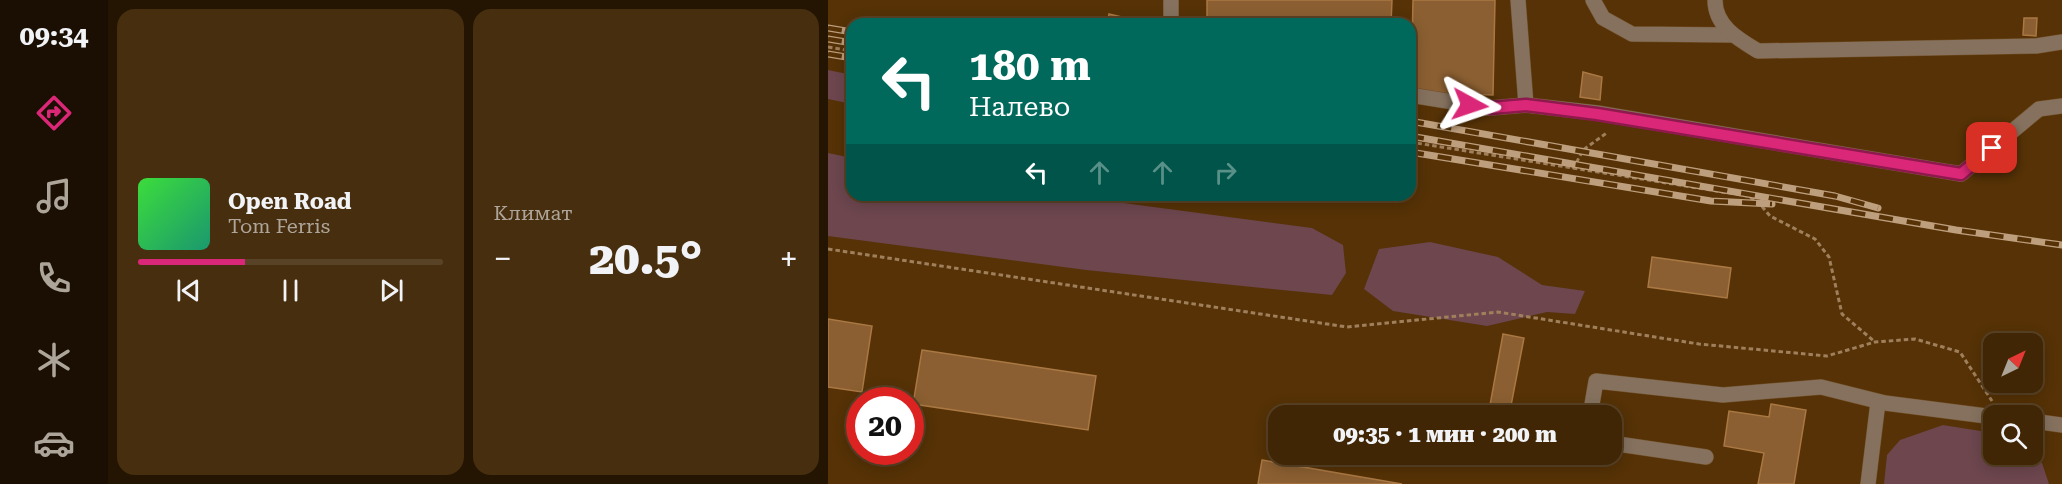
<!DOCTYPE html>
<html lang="ru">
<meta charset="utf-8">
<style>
:root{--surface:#402604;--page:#472e0e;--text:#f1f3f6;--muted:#aea59a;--line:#594326;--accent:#db2777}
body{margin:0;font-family:"Roboto Serif",serif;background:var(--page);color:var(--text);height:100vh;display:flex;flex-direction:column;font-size:22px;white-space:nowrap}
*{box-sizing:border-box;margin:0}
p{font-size:20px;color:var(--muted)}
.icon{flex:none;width:33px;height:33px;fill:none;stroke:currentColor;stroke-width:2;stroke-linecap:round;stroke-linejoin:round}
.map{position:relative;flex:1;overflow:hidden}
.side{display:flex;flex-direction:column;gap:9px;padding:9px;background:#231502;width:720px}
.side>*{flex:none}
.hud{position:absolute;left:18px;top:18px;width:570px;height:183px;border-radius:18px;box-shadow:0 3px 15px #0003,0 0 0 2px var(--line);background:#00695c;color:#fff;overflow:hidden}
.needle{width:39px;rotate:43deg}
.tools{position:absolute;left:1155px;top:333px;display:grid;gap:12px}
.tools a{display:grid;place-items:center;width:60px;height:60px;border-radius:12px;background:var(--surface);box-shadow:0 3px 15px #0003,0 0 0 2px var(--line);font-size:30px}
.speed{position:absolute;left:18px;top:387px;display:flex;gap:12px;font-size:30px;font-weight:700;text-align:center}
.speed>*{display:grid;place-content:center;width:78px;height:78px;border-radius:50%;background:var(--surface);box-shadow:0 3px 15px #0003,0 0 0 2px var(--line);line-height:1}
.speed .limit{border:9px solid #d22;background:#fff;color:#111}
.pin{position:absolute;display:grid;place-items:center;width:51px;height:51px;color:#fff;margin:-26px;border-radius:12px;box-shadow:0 3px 9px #0006}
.me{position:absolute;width:66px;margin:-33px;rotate:95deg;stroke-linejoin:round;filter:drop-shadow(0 0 4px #0008)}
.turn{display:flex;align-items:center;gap:21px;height:126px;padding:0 24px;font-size:27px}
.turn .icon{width:78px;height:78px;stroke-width:2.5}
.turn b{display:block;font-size:42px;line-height:51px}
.lanes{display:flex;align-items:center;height:57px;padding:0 24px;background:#0003;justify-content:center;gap:30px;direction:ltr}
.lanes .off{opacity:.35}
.big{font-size:45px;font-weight:800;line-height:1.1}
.side .widget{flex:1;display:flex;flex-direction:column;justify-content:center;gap:9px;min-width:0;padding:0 21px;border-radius:18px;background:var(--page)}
.song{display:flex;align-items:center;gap:18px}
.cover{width:72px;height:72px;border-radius:9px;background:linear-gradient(135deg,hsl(120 70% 55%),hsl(160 70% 35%))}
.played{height:6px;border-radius:3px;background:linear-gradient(90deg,var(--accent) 35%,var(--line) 35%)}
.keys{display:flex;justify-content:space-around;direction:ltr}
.heat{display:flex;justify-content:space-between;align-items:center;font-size:33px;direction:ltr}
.side .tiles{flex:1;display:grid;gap:9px;grid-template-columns:repeat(2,1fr)}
.trip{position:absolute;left:440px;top:405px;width:354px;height:60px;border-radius:18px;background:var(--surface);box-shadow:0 3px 15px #0003,0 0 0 2px var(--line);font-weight:800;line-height:60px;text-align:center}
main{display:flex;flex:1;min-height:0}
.tab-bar{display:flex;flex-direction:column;width:108px;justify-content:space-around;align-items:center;background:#1a0f02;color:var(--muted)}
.tab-bar .icon{width:42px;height:42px}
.tab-bar .current{color:var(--accent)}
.tab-bar b{font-size:27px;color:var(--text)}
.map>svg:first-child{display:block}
</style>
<main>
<nav class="tab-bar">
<b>09:34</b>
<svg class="icon current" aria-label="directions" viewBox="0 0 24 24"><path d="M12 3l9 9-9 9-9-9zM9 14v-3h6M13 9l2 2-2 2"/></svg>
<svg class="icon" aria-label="music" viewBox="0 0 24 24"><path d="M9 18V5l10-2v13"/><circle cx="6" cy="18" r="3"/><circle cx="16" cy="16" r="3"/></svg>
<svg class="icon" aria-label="phone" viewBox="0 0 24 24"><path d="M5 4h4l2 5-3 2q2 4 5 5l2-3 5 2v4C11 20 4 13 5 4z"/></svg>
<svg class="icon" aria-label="climate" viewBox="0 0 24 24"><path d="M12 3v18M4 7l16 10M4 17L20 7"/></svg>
<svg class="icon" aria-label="car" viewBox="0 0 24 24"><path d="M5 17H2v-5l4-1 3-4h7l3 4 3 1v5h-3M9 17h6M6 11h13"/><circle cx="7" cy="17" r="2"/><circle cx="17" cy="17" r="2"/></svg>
</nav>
<section class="side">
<div class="tiles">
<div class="widget">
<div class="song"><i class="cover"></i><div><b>Open Road</b><p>Tom Ferris</p></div></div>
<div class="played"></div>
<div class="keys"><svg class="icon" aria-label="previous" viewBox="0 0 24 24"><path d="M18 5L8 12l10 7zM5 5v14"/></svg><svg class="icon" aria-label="pause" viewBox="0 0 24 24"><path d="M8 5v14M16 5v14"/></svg><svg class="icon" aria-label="next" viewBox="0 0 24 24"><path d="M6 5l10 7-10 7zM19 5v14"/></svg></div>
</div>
<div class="widget"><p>Климат</p>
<div class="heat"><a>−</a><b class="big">20.5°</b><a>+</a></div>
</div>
</div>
</section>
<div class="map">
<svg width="1234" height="484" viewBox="0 0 1234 484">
<rect width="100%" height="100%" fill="#563206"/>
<!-- green -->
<g fill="#6d464e">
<path d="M0,70L24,75V104L0,99Z"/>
<path d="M0,153L24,158V195H235L484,228L515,245L518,273L504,295L258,270L0,236Z"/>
<path d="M602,242L670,257L714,285L757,291L747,314L719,312L659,326L565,311L536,289L551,249Z"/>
<path d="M1115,425L1165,433L1166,454L1204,455L1214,463L1221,484H1056L1059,455L1072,440Z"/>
</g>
<!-- building -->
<g fill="#8b5f31" stroke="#aa7843" stroke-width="1.5">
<path d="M379,0H564L563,24H379Z"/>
<path d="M585,0H667L665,95L583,93Z"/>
<path d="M281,14L311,21L310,24H279Z"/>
<path d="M1196,18H1209L1208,36L1195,35Z"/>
<path d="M755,72L774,77L772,100L752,97Z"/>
<path d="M824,257L903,268L899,298L820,287Z"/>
<path d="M0,319L44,326L34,392L0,387Z"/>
<path d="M675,334L696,338L681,416H660Z"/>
<path d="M94,350L268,376L260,430L85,404Z"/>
<path d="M943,404L978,410L966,484H930L936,453L896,446L901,411L941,417Z"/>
<path d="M653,454H674L673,461L652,457Z"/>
<path d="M434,460L574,484H430Z"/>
</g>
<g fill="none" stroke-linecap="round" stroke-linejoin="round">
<defs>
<g id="minor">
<path d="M690,0L698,105L769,113L1133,174L1211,109L1234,106"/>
<path d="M765,0L775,18L804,34L904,35"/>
<path d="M887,0C887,26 910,39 930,51L1208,46L1234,42"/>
<path d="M343,24V0"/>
<path d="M582,95L662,108L698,105"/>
<path d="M762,416L768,381L895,395L993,387L1057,403L1166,417"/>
<path d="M1204,421L1234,425"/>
<path d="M783,443L878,457"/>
<path d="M1040,484L1050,402"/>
</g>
</defs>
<!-- minor casing -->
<use href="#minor" stroke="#714e25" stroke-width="16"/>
<!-- path -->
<g stroke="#a0805c" stroke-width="3" stroke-dasharray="4.5 3" stroke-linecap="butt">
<path d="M0,47L24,51"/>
<path d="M582,142L920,196L931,203L942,216L987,239L1001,257L1014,314L1047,342"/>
<path d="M745,169L755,150L780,132"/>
<path d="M0,249L519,327L670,312L871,344L999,356L1047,342L1087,339L1132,352L1164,401"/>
</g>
<!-- minor -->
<use href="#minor" stroke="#85715e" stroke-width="15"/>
<defs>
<g id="rail">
<path d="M0,28L24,32"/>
<path d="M0,39L24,43"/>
<path d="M0,54L24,58"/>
<path d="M582,121L1007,196L1050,208"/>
<path d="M582,136L1128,230L1234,245"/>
<path d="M582,152L883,201L944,204"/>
</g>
</defs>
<!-- rail casing -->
<use href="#rail" stroke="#be9f7d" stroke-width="7"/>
<!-- rail -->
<use href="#rail" stroke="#563206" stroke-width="4.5" stroke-dasharray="14" stroke-linecap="butt"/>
</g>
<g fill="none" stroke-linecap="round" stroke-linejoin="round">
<defs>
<path id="route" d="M642,105L663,108L698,105L769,114L1133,174L1164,148"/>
</defs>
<!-- route casing -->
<use href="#route" stroke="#8e194d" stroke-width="15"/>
<!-- route -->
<use href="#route" stroke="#db2777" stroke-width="10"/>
</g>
</svg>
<div class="tools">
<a><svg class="needle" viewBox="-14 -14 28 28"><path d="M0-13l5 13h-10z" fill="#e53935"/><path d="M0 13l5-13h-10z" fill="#aea59a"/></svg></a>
<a><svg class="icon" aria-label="search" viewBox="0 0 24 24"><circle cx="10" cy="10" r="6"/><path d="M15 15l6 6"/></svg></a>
</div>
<div class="speed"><div class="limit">20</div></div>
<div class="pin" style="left:1164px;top:148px;background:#d93025"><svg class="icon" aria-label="arrive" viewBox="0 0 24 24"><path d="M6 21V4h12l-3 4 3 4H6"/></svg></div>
<svg class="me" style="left:642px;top:105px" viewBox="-20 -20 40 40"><path d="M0-17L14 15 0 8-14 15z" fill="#db2777" stroke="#fff" stroke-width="4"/></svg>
<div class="trip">09:35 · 1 мин · 200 m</div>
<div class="hud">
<div class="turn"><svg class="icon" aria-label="left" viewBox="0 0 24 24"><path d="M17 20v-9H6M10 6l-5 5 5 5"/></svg><div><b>180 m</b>Налево</div></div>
<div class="lanes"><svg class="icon" aria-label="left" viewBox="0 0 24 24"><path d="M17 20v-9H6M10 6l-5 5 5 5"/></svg><svg class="icon off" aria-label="ahead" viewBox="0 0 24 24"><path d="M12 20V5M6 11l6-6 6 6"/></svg><svg class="icon off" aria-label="ahead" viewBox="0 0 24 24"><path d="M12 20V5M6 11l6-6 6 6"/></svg><svg class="icon off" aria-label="right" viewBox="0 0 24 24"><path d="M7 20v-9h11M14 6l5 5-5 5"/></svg></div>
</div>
</div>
</main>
